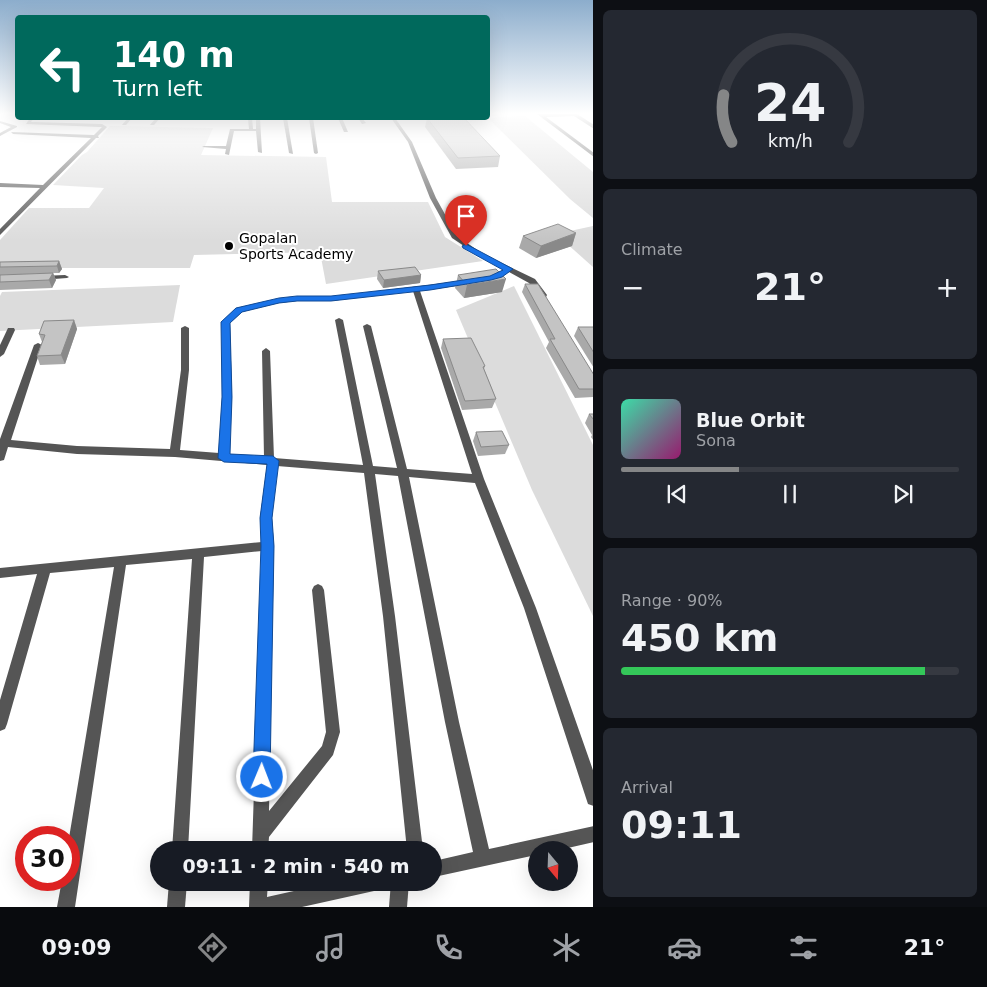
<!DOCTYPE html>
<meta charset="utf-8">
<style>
:root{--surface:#171b24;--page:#242831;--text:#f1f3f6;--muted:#9ea1a6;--line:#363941;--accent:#858687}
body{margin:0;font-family:"DejaVu Sans",sans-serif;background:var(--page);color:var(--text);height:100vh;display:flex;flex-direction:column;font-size:19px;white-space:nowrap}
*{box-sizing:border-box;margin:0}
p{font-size:16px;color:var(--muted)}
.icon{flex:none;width:28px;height:28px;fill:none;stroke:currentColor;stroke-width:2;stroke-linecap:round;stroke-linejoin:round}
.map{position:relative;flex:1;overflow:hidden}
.details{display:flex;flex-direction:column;gap:10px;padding:10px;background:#0d0f14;width:394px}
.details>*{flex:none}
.hud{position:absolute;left:15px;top:15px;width:475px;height:105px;border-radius:5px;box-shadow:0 5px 20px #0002;background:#00695c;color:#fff;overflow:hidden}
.needle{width:32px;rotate:161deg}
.buttons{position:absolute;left:528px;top:841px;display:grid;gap:10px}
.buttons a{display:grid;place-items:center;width:50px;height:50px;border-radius:50%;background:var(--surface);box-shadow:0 5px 20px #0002;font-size:25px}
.speed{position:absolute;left:15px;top:826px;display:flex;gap:10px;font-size:25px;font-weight:700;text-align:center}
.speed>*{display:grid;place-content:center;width:65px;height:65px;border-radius:50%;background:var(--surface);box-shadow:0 5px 20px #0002;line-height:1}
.speed .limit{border:8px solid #d22;background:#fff;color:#111}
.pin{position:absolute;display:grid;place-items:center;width:42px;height:42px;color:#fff;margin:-51px -21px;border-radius:50% 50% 50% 0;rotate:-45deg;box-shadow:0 0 5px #0007}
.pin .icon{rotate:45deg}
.me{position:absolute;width:55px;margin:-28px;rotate:1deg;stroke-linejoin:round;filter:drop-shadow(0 0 4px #0008)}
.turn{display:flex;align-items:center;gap:18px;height:105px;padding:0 15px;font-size:22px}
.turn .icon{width:65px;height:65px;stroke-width:2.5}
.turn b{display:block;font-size:35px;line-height:42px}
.big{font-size:38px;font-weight:700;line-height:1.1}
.details .tile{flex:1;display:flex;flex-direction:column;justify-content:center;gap:8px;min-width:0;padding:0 18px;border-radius:8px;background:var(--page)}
.details .dial{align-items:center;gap:0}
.dial svg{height:130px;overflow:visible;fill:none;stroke:var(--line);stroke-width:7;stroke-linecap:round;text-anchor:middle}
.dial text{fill:var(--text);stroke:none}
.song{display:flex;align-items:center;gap:15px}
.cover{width:60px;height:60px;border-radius:8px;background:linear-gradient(135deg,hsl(160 70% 55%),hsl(320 70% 35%))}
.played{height:5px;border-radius:2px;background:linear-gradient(90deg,var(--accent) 35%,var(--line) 35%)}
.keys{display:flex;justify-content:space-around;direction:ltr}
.heat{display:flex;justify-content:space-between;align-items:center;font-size:28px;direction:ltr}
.charge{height:8px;border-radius:4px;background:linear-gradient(90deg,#34c759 90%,var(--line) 0)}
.trip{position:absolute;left:150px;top:841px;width:292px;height:50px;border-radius:25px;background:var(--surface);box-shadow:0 5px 20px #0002;font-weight:700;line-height:50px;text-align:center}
.tab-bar{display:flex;height:80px;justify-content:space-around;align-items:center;background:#090b0e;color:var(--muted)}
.tab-bar .icon{width:35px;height:35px}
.tab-bar .on{color:var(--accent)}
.tab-bar b{font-size:22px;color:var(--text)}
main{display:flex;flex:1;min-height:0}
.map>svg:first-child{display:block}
</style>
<main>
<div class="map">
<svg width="594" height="907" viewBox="0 0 594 907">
<rect width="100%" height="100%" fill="#fff"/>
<!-- green -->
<g fill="#dcdcdc">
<path d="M525,116L593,172V218L570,199L488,118Z"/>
<path d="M110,126L213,128L201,155L326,157L332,202H428L445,237L483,261L326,284L320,252L194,255L190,268H0V240L29,208H89L104,188L53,185L82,155L87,152Z"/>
<path d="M593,226V267L556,234Z"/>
<path d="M180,285L173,322L0,331V296L2,292Z"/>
<path d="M514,286L593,445V616L532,490L456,310Z"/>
</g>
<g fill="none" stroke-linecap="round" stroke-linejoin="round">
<!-- street -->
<g fill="#555" fill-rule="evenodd">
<path d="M537,114H577L594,125V129L574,116L546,117L594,153V157Z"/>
<path d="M30,118H34L31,122L102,124L107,127L98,136L99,138H96L0,235V229L40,188L0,187V183L43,185L91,138L13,134L11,132L94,135L102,127L26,124Z"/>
<path d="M128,118H132L126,125H122Z"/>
<path d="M156,118H160L154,125H150Z"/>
<path d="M248,118H252L253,129H256V118H260L262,153L258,152L256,131H234L229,155L225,154L226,149L202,147L204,146H226L230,129H249Z"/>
<path d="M283,118H287L293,154L289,153Z"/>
<path d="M309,118H313L318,153L316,154L314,153Z"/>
<path d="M338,118H342L348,132H344Z"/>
<path d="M358,118H362L366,123L362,124Z"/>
<path d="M391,118H395L412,142L436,198L457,236L483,254L535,279L547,295L546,297H540L529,283L509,272L501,277L488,279V277L497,274L504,269L479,256L452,238L430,198L408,142Z"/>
<path d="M0,121L17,126V127L0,136V133L11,127L0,123Z"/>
<path d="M65,275L69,277L67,278L41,280L37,278L41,276Z"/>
<path d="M468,280L472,282L471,284L420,291L484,479L536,608L594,773V806L588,804L586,798L524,608L475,483L409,477L459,722L489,849L594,826V842L559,850H536V855L434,877V861L473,852L445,722L398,476L375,474L395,616L423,850H407L383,616L364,473L277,466L272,518L274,546L269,811L322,746L326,732L312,590L314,586L318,584L322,586L324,590L340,732L333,755L269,837L268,850H252L262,551L204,557L188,850H172L192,559L126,565L75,907H57L62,880H69V838L114,567L50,573L7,724L5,729L0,731V700L37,574L0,578V568L262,542L260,518L267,465L175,457L77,454L8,447L4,460L0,461V439L34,345L38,343L42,345L11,440L77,446L170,449L181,370V328L185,326L189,328V370L180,450L219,453L222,397V322L236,308L279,299L297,297H331ZM413,291L472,474L407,469L371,326L367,324L363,326L397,468L373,466L343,320L339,318L335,320L363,465L274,458L270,351L266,348L262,351L264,457L229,454L232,397L230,323L242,312L279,303L297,301H331Z"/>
<path d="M8,328H14L15,330L4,354L0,357V345Z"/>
<path d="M169,882H187L185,907H167Z"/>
<path d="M250,882H268L267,897L334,882H382L380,888L374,891L302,907H249Z"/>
<path d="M391,882H409L407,907H389Z"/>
</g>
</g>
<!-- wall -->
<g fill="#a9a9a9">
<path d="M427,118L500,156L498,167L456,169L425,127Z"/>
<path d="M576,233L572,246L536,258L519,248L523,236Z"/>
<path d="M59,261L62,269L59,273H53L56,280L52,288L0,290V262Z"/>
<path d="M378,271L421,275L420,283L383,288L377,279Z"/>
<path d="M458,275L502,292L464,298L455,288Z"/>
<path d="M525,284L594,375V397L575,398L546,348L549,342L522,292Z"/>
<path d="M74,320L77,329L65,364L40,365L37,356L42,342L39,334Z"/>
<path d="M578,327H594V368L574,336Z"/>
<path d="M443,339L485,366L484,369L496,399L492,408L462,410L441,348Z"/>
<path d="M589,414H594V441L591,437L592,435L585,423Z"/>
<path d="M476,432L509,445L505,454L478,456L473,441Z"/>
</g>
<!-- shaded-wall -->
<g fill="#898989">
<path d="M576,233L572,246L536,258L541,246Z"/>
<path d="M59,261L62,269L59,273L57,266Z"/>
<path d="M53,273L56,280L52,288L49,280Z"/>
<path d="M421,275L420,283L383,288L384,280Z"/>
<path d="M506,279L502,292L464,298L467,285Z"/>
<path d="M74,320L77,329L65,364L61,355Z"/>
</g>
<!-- building -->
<g fill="#c4c4c4" stroke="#898989">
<path d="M427,118H464L500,156L458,158Z"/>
<path d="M558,224L576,233L541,246L523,236Z"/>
<path d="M59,261L57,266L0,267V262Z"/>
<path d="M415,267L421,275L384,280L378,271Z"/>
<path d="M496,269L506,279L467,285L458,275Z"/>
<path d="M53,273L49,280L0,282V275Z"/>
<path d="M525,284H538L594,375V389H579L550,339H555Z"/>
<path d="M74,320L61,355L37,356L45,335L39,334L44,321Z"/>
<path d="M578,327H594V353Z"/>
<path d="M471,338L485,366L483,367L496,399L465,401L443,339Z"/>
<path d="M589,414H594V420Z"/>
<path d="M502,431L509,445L481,447L476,432Z"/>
</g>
<!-- sky -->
<linearGradient id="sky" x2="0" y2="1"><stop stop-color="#8cadcc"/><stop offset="0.47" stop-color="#fff"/><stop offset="1" stop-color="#fff" stop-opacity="0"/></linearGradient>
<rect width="594" height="241" fill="url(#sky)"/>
<!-- route -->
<path fill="#1a73e8" stroke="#114b97" d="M466,244L513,269L502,277L491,280L430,290L331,301H297L279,303L242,312L230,323L232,397L230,454L273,456L279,461L272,518L274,546L270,777L268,783L262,786L255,783L253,777L261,546L260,518L267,464L224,462L218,458L222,397L221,322L236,308L279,298L297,296H331L430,285L490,276L503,270L463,248L462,246Z"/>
<!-- markers -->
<circle fill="#000" stroke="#fff" stroke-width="2" cx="229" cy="246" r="5"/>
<g text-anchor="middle" stroke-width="4" stroke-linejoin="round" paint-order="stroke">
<!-- far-poi labels -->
<g font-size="14" fill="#000" stroke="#fff" text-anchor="start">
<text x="239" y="243">Gopalan<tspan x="239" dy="16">Sports Academy</tspan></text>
</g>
</g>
</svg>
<div class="buttons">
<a><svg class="needle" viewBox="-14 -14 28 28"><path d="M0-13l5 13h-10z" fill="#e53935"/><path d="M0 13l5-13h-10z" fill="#9ea1a6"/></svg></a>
</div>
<div class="speed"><div class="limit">30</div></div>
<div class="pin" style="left:466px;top:246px;background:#d93025"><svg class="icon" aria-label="arrive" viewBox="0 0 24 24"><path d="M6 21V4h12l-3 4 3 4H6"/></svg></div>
<svg class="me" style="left:262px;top:777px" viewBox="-20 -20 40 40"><circle r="17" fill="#1a73e8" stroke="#fff" stroke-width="3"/><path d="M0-11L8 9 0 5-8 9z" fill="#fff"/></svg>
<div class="trip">09:11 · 2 min · 540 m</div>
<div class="hud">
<div class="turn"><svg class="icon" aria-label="left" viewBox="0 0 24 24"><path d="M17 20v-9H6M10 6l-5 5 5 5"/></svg><div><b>140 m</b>Turn left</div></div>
</div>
</div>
<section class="details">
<div class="tile dial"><svg viewBox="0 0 100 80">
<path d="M14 69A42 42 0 1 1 86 69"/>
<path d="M14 69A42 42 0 0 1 9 40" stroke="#858687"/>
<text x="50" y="56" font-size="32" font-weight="700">24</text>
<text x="50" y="72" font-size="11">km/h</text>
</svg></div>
<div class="tile"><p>Climate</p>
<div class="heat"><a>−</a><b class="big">21°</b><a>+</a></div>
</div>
<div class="tile">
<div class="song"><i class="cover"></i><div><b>Blue Orbit</b><p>Sona</p></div></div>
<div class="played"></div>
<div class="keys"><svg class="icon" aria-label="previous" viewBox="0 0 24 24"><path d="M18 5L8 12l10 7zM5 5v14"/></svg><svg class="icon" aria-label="pause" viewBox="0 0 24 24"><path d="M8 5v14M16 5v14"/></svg><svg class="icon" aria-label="next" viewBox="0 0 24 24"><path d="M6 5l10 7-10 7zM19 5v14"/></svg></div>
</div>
<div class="tile"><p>Range · 90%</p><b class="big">450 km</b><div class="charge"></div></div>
<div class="tile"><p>Arrival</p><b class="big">09:11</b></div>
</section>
</main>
<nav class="tab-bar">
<b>09:09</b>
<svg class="icon on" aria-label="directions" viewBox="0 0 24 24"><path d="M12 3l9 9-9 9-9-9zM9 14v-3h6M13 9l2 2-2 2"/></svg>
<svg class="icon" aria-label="music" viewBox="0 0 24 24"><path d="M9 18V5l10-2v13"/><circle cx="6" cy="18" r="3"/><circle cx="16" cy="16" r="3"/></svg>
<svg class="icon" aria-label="phone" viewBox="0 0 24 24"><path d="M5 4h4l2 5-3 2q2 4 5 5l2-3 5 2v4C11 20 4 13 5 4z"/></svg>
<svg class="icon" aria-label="climate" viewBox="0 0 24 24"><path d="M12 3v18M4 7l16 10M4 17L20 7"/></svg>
<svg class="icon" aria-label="car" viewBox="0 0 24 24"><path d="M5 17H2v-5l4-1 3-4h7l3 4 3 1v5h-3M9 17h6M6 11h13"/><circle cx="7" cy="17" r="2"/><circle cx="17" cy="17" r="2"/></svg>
<svg class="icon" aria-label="filters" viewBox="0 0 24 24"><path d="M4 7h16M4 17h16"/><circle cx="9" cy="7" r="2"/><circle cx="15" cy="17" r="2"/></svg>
<b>21°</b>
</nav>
